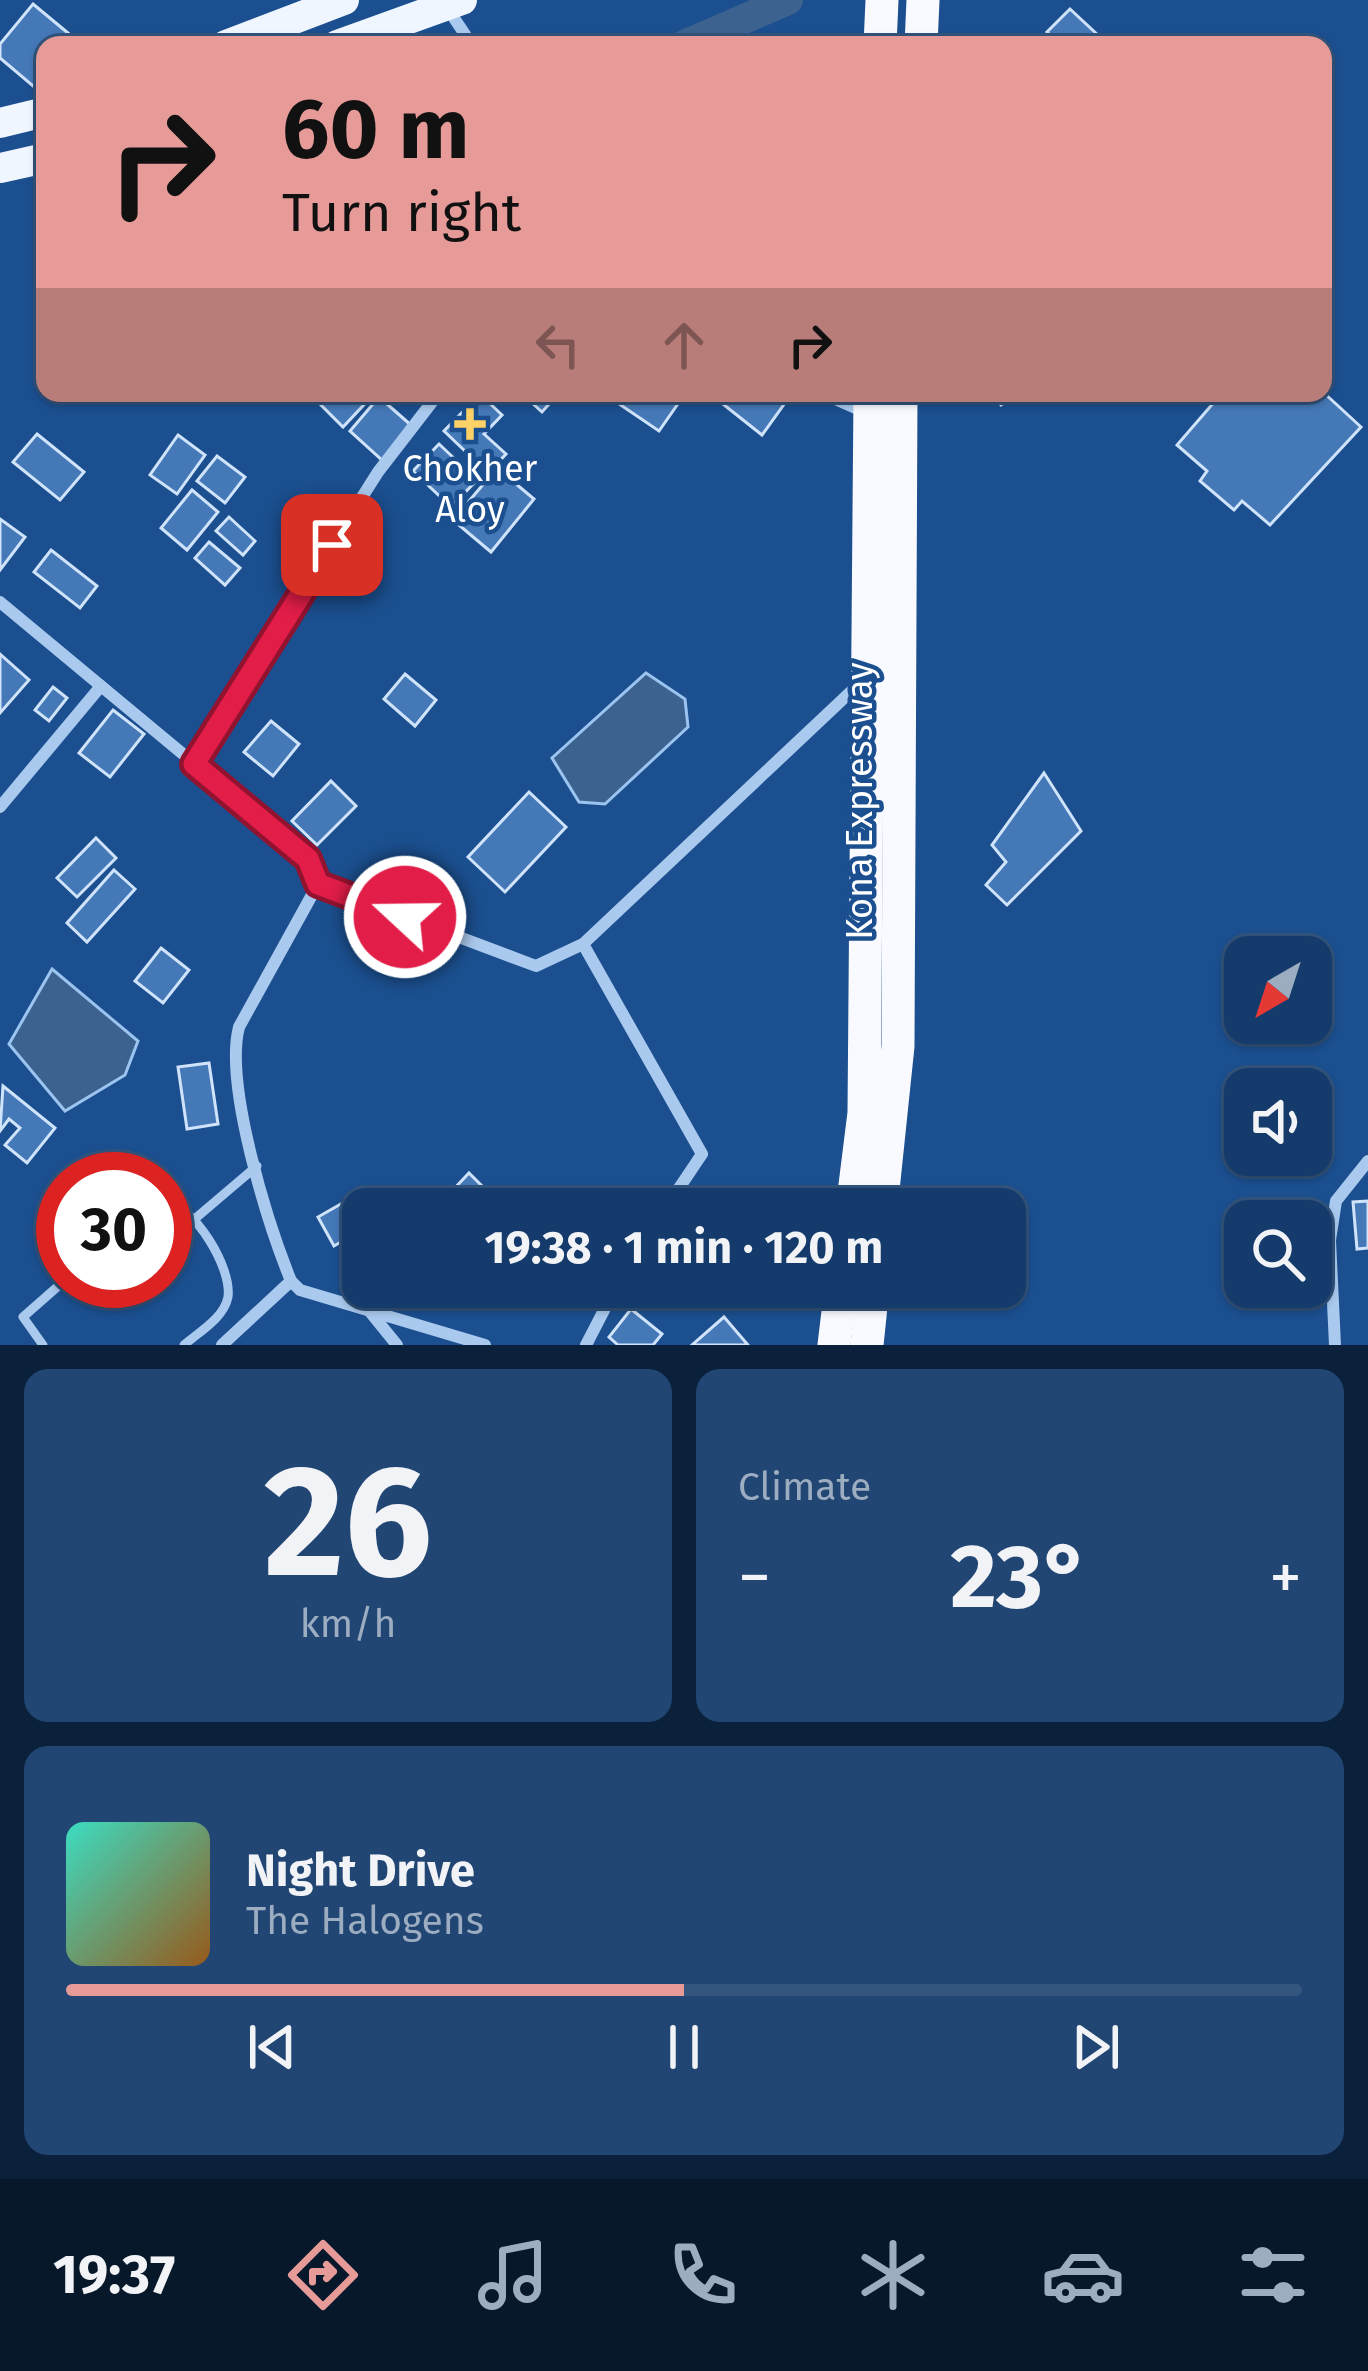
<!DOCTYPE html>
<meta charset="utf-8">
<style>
:root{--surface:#143b6b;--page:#214673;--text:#f1f3f6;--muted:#9dadc1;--line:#33557e;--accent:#e69b98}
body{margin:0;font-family:"Fira Sans",sans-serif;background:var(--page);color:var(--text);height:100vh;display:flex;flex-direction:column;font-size:45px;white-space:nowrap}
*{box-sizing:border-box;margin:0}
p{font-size:39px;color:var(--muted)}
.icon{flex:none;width:66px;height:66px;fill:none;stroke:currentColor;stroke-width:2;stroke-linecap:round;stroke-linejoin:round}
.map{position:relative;height:1345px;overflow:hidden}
.side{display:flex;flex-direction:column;gap:24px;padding:24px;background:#0b203b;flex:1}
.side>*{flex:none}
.guide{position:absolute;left:36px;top:36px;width:1296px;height:366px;border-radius:24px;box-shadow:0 3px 9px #0004,0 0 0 3px var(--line);background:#e69b98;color:#111;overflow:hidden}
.needle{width:78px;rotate:219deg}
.tools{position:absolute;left:1224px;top:936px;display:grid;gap:24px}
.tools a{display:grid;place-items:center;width:108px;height:108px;border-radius:24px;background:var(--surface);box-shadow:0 3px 9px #0004,0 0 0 3px var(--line);font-size:60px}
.speed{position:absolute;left:36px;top:1152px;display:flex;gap:24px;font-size:60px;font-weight:700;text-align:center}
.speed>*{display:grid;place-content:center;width:156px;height:156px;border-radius:50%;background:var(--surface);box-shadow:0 3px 9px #0004,0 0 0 3px var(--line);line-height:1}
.speed .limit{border:18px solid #d22;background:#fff;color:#111}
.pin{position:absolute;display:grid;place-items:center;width:102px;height:102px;color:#fff;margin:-51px;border-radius:24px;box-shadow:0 6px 18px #0006}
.me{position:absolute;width:132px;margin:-66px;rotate:291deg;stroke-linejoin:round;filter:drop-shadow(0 0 9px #0008)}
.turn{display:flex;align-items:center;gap:42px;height:252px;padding:0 48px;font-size:54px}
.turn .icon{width:156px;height:156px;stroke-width:2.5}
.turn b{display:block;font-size:84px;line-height:102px}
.lanes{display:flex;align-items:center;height:114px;padding:0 48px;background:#0003;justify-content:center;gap:60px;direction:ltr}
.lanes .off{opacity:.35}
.big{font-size:90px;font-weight:700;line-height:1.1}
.side .widget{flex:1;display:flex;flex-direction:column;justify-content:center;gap:18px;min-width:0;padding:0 42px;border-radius:24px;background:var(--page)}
.side .dial{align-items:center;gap:0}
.dial b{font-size:156px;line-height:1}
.song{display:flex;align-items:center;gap:36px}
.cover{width:144px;height:144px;border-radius:18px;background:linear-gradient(135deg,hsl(170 70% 55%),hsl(30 70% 35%))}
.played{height:12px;border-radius:6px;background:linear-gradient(90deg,var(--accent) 50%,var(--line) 50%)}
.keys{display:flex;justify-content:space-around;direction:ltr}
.heat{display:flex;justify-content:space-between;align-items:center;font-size:66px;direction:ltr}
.side .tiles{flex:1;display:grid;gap:24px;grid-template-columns:1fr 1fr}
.widget:last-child{grid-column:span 2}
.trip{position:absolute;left:342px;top:1188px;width:684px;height:120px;border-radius:24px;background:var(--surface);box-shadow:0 3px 9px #0004,0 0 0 3px var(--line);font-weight:700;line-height:120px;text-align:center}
.menu{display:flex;height:192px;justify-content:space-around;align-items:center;background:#08182b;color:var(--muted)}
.menu .icon{width:84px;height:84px}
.menu .selected{color:var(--accent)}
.menu b{font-size:54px;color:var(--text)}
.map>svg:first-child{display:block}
</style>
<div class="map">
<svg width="1368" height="1345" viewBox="0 0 1368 1345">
<rect width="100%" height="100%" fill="#1b4f8f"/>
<!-- water -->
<g fill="#3c6290" stroke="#9cc4f0" stroke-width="3">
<path d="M646,673L685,699L688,727L605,804L579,802L552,758Z"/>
<path d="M52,969L138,1041L125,1075L65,1111L9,1044Z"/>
</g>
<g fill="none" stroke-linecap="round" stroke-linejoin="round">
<!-- canal -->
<path stroke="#3c6290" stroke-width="30" d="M684,45L788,0"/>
</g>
<!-- building -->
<g fill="#4478b7" stroke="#cfe3fa" stroke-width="3">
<path d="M33,4L74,38L68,45H45V72L33,86L0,58V44Z"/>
<path d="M1070,9L1100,37L1092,45H1061L1047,32Z"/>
<path d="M1323,392L1361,427L1270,525L1242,501L1234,510L1200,481L1207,471L1177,445L1222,393Z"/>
<path d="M309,393H375L343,427Z"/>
<path d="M405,393H432L417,402Z"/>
<path d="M521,393H559L542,412Z"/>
<path d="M603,393H674L682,398L659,431Z"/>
<path d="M709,393H785L790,396L762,435Z"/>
<path d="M991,393H1017L1001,405Z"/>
<path d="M480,394L502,415L484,434L506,454L488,473L444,431Z"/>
<path d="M379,397L412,426L382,460L350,431Z"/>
<path d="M37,434L84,472L60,500L13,462Z"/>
<path d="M178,435L205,455L177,494L150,475Z"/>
<path d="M439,444L477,480L451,507L413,471Z"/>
<path d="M217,456L245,477L225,503L197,481Z"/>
<path d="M497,468L534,499L491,552L453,520Z"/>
<path d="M192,490L218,512L187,550L161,528Z"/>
<path d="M229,517L255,541L243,555L216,531Z"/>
<path d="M0,519L25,537L0,570Z"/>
<path d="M209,542L240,568L225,585L195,558Z"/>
<path d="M51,550L97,586L80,608L34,572Z"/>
<path d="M0,654L29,680L0,713Z"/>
<path d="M405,674L436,700L415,726L384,699Z"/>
<path d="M53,687L67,698L49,721L35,710Z"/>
<path d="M113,710L144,734L110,777L79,753Z"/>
<path d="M271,721L299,744L273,776L244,752Z"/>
<path d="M1044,773L1081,831L1007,905L986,885L1006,862L992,845Z"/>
<path d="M331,781L356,806L317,845L292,821Z"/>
<path d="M529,792L566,827L505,892L468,857Z"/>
<path d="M96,838L116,858L77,897L57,878Z"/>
<path d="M114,870L135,889L87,942L67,923Z"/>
<path d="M161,948L189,970L163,1003L135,981Z"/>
<path d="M209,1063L218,1124L187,1129L178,1067Z"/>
<path d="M3,1086L55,1128L27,1163L5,1145L20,1128L9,1119L0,1131Z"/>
<path d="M469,1173L482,1186L458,1209H435Z"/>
<path d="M369,1188L381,1209H363V1229L334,1246L318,1217Z"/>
<path d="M1368,1201V1248L1357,1249L1353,1202Z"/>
<path d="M631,1309L662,1334L653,1345H618L609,1337Z"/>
<path d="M724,1317L748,1345H692Z"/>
</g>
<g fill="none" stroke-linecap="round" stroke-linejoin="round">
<!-- service -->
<g stroke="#a9c9ee" stroke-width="9">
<path d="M165,1200C194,1206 232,1267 228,1297C224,1318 199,1332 184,1345"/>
<path d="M197,1217L257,1166"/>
<path d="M43,1345L23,1317L64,1281"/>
</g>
<!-- minor -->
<g stroke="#a9c9ee" stroke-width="12">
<path d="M446,6L472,45"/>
<path d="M822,393L869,414"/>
<path d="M0,602L308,858L318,884L239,1027C224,1085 268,1224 291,1281L300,1290L485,1345"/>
<path d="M193,764L378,472L439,393"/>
<path d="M0,807L101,686"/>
<path d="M318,884L536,966L583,944L859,684"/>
<path d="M583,944L702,1154L665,1209"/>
<path d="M371,1313L397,1345"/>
<path d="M222,1345L291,1281"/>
<path d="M586,1345L616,1287"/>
<path d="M1335,1345L1330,1240L1336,1201L1368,1161"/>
</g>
<!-- primary -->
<g stroke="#f0f6ff" stroke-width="30">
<path d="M226,45L344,0"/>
<path d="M337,45L462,0"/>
<path d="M0,123L45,112"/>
<path d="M0,168L45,158"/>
</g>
<!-- trunk -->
<g stroke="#f8faff" stroke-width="33">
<path d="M880,45L882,0"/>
<path d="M921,45L923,0"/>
<path d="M852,1209L864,1113L870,393"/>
<path d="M881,1209L898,1046L901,393"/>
<path d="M834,1345L841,1287"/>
<path d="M867,1345L873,1287"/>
</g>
</g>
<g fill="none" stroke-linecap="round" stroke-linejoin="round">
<defs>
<path id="route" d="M332,545L194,764L308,859L318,884L405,917"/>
</defs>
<!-- route casing -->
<use href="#route" stroke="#92132f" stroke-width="30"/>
<!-- route -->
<use href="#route" stroke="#e11d48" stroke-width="21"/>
</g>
<!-- markers -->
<path fill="#ffd166" stroke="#1b4f8f" stroke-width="4.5" d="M464 406h12v12h12v12h-12v12h-12v-12h-12v-12h12z"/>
<g text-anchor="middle" stroke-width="9" stroke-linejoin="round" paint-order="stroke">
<!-- poi labels -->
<g font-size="36" fill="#fff" stroke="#1b4f8f">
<text x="470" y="481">Chokher<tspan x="470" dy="41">Aloy</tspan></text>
</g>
<!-- street labels -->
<g font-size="36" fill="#fff" stroke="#1b4f8f">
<text transform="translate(859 801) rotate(-90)" y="13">Kona Expressway</text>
</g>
</g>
</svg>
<div class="tools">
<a><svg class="needle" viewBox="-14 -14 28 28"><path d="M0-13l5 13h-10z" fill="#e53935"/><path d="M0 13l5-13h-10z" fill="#9dadc1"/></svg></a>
<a><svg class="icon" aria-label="sound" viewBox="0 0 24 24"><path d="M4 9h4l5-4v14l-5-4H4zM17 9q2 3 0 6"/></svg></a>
<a><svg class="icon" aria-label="search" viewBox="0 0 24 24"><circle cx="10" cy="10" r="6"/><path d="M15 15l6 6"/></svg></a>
</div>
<div class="speed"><div class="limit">30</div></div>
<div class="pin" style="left:332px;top:545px;background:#d93025"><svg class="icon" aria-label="arrive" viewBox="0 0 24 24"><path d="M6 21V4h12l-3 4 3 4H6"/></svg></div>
<svg class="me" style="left:405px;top:917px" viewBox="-20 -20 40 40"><circle r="17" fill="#e11d48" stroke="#fff" stroke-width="3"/><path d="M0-11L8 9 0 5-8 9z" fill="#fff"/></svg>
<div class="trip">19:38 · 1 min · 120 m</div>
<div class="guide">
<div class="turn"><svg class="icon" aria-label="right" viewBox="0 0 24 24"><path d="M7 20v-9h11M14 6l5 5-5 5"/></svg><div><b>60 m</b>Turn right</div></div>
<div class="lanes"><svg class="icon off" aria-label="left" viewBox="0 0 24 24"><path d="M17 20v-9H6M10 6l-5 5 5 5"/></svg><svg class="icon off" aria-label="ahead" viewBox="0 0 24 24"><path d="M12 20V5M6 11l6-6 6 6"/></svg><svg class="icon" aria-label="right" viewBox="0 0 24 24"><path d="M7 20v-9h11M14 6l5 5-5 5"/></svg></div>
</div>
</div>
<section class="side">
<div class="tiles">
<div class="widget dial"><b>26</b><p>km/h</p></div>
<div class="widget"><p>Climate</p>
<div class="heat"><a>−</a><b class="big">23°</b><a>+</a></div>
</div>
<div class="widget">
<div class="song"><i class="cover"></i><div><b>Night Drive</b><p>The Halogens</p></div></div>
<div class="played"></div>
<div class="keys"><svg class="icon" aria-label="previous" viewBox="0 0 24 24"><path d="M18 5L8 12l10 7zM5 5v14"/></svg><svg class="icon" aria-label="pause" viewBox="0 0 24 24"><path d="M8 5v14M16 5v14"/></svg><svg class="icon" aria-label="next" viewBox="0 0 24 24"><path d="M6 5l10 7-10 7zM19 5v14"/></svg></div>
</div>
</div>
</section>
<nav class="menu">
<b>19:37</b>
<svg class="icon selected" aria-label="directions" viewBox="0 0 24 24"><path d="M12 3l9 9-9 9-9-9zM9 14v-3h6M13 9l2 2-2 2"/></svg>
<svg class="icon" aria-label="music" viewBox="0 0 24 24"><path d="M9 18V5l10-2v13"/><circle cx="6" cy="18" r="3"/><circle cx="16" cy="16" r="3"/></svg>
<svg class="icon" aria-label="phone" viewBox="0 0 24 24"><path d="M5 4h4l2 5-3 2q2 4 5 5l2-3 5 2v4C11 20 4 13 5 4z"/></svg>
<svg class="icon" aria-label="climate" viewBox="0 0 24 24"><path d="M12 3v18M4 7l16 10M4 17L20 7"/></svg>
<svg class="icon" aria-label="car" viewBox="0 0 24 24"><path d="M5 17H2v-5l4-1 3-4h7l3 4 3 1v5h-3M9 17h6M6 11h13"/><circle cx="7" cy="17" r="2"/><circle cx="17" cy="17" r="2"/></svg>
<svg class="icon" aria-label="filters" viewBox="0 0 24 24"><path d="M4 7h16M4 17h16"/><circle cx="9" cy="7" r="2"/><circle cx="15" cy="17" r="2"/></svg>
</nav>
